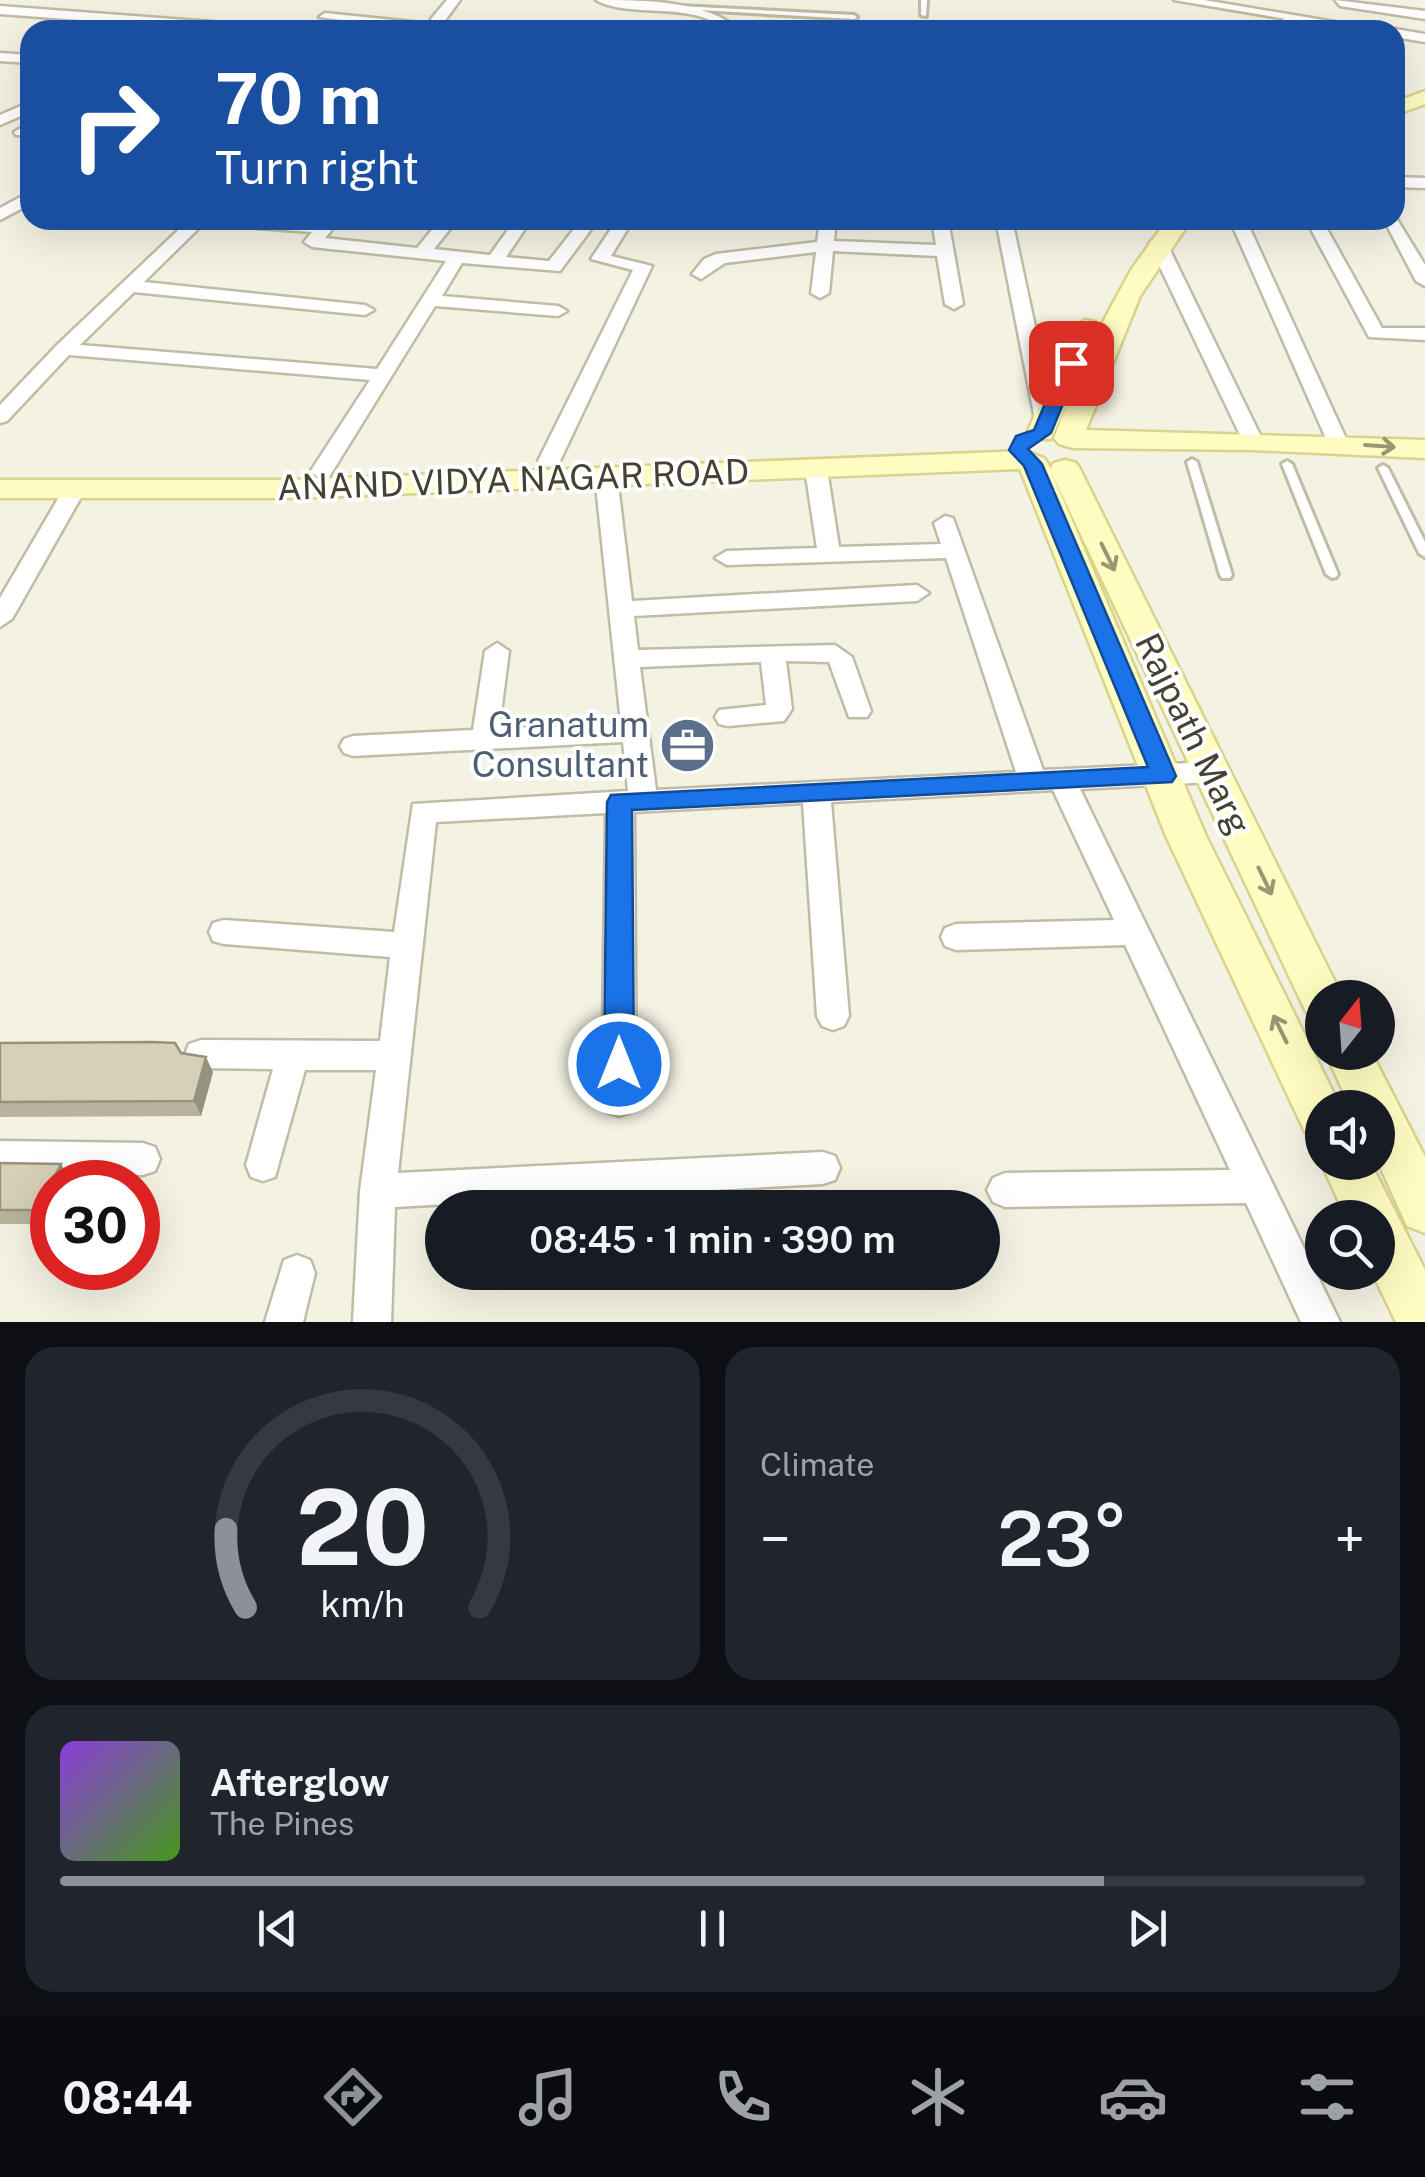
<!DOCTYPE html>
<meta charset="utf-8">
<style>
:root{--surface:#171b24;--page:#20242c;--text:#f1f3f6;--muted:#9ea1a6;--line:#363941;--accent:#8c9099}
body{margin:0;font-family:"Public Sans",sans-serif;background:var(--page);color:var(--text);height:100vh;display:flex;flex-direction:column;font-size:38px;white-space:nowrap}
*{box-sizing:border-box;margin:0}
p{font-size:32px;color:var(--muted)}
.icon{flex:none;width:55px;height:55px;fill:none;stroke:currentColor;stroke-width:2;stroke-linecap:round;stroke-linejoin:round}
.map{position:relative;height:1322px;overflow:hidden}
.drawer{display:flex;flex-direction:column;gap:25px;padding:25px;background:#0d0f14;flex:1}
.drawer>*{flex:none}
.banner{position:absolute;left:20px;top:20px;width:1385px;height:210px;border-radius:30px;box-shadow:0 10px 40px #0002;background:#1a4fa0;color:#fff;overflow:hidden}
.needle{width:65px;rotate:17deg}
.tools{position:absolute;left:1305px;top:980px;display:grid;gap:20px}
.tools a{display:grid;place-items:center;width:90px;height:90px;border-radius:50%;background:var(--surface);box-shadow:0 10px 40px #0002;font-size:50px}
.speed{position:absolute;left:30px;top:1160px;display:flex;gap:20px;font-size:50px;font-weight:700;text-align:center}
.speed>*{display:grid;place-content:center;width:130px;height:130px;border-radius:50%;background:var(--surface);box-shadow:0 10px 40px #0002;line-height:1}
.speed .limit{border:15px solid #d22;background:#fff;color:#111}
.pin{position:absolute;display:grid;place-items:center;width:85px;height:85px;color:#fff;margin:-42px;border-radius:20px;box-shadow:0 5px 15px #0006}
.me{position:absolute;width:110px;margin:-55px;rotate:0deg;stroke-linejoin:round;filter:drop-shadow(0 0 8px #0008)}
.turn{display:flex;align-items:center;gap:35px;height:210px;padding:0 30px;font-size:45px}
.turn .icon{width:130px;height:130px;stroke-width:2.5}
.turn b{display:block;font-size:70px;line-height:85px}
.big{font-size:75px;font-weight:600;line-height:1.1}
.drawer .tile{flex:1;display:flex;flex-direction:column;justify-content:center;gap:15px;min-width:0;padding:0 35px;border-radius:30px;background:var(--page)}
.drawer .dial{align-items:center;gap:0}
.dial svg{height:260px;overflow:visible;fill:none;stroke:var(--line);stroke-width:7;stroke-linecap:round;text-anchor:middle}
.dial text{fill:var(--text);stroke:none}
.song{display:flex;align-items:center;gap:30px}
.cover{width:120px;height:120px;border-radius:15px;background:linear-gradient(135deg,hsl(270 70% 55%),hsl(100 70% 35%))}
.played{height:10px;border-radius:5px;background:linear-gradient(90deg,var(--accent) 80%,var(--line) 80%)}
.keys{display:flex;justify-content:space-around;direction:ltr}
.heat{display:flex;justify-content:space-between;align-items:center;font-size:55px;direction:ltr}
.drawer .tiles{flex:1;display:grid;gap:25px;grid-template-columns:1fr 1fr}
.tile:last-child{grid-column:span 2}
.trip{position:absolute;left:425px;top:1190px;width:575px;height:100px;border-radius:50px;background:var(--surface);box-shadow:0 10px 40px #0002;font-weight:600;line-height:100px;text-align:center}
.dock{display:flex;height:160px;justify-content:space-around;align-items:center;background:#090b0e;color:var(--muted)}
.dock .icon{width:70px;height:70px}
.dock .selected{color:var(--accent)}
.dock b{font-size:45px;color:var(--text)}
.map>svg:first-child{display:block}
</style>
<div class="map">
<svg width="1425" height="1322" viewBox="0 0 1425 1322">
<rect width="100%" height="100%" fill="#f4f2e3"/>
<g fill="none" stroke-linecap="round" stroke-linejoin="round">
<defs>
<g id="service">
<path d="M921,0H927L926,16L921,15Z"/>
<path d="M679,6L854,15L857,17L854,19L681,9Z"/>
<path d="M1288,16L1293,17L1276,30H1269Z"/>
<path d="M1192,459L1197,462L1232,575L1230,578H1222L1220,575L1187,462Z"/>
<path d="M1287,461L1292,464L1338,574L1336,577L1332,578L1326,574L1282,464Z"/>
<path d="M1383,465L1388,468L1425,542V557L1419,553L1378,468Z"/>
</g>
<g id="minor">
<path d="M447,0H460L444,22L462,30H417L319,17L325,13L432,24L431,19Z"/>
<path d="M596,0C641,0 707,0 739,30H726C692,0 629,19 596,0Z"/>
<path d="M1174,0H1204L1382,30H1351Z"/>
<path d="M1335,0L1425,11V19L1340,6Z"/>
<path d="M0,6L265,26L271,30H214L0,14Z"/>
<path d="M1395,29L1425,34V42L1395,37V30H1391Z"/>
<path d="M0,53L30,55V63L0,61Z"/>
<path d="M30,102V112L0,125V115Z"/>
<path d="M21,128H30V136L16,135L14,132Z"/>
<path d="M1395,177L1425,178V188L1395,187Z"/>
<path d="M30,192V204L0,220V208Z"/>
<path d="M1395,216L1425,265V286L1416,281L1384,220H1395Z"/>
<path d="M189,220H207L144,282L365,305L374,310L365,315L134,292L80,345L377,369L446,261L312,247L304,242L312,232L219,225L211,220H340L325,238L417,248L440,220H457L434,249L490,255L515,220H531L506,257L549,261L581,220H598L560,271L462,263L442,296L558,306L567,311L558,316L435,306L329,477L321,478L310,472L370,380L69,355L7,421L0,423V405L57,345Z"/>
<path d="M617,220H633L611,256L652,266L560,461L549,467L542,465L538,461L633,270L591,259Z"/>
<path d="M820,220H836L834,241L936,245L932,220H948L963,304L954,309L945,304L937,256L833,251L829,293L820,298L811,293L816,252L725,263L701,279L692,274L704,259L716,254L817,242Z"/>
<path d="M996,220H1012L1056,424L1053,428H1039L1036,424Z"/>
<path d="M1230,220H1246L1348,443L1345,447H1331L1328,443Z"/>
<path d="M1306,220H1322L1382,328H1425V340L1369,337Z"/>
<path d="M1152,240L1167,244L1263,441L1260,445L1253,447L1243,441L1149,244Z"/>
<path d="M816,463L827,469L839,547L941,544L934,523L945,516L953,518L1043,770L1211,762L1221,765L1225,772L1221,779L1211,782L1080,789L1340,1322H1301L1246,1203L1005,1207L993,1202L987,1190L993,1178L1005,1173L1230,1170L1125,945L956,950L945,946L941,937L945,928L956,924L1114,920L1053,790L831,802L849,1016L844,1026L833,1030L822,1026L817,1016L803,803L634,812L636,1101L631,1112L619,1116L607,1112L602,1101L606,813L436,822L398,1173L823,1152L835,1156L840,1168L835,1180L823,1184L395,1207L391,1322H353L360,1191L376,1070H305L275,1177L263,1181L251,1177L246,1165L273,1069L201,1068L189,1064L185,1054L189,1044L201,1040L380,1041L390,957L224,944L213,941L209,932L213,923L224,920L394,932L413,804L628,791L623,742L353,756L344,753L340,746L344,739L353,736L473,730L485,651L497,643L509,651L499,729L621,723L595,476L598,471L606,470L617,476L632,601L917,585L929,593L917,601L634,616L638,650L835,645L852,657L871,711L867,717H849L829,662L786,661L792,709L784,721L728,726L719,724L715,717L719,710L766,705L761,662L640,667L656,790L1016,772L946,558L727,565L715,558L727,551L817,548L805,469Z"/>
<path d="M73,485L84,492L12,619L0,627V598L62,492Z"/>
<path d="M0,1141L143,1143L155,1147L160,1159L155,1171L143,1175L0,1173Z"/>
<path d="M297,1255L310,1260L315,1273L303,1322H265L284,1260Z"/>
</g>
<g id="secondary">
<path d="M1425,91V104L1395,115V102Z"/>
<path d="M1167,220H1191L1140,296L1086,430L1425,440V458L1253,450L1073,448L1059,444L1054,438L1068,402L1051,439H1031L1027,433L1073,328L1086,320L1095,322L1099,328L1095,337L1131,270Z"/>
<path d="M1025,451L1044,458L1048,464L1206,836L1341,1108H1322V1139L1305,1132L1166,836L1020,469L290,498H0V480H290Z"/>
<path d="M1065,460L1076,463L1080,469L1343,998H1322V1018L1306,1012L1050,469L1054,463Z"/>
<path d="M1325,1052H1371L1425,1157V1233L1407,1226L1378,1162V1108H1351Z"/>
<path d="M1322,1158V1162H1370L1425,1270V1322H1396L1372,1272H1378V1218H1346L1321,1162Z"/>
</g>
</defs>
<!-- service casing -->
<use href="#service" stroke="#c0bca5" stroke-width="6"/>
<!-- minor casing -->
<use href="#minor" stroke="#c0bca5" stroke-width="5"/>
<!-- secondary casing -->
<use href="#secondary" stroke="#d9d48d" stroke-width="5"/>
<!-- service -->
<use href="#service" fill="#fff" fill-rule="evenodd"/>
<!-- minor -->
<use href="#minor" fill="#fff" fill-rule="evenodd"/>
<!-- secondary -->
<use href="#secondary" fill="#fffcc2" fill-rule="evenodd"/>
</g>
<!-- wall -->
<g fill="#b8b39d">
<path d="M0,1043L181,1053L213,1072L201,1116L0,1117Z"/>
<path d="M0,1163L70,1178L52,1182V1224H0Z"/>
</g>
<!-- shaded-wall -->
<g fill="#969280">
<path d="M206,1057L213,1072L201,1116L194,1101Z"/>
<path d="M61,1164L70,1178L68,1182H54Z"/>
<path d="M52,1186V1222L44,1210Z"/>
</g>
<!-- building -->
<g fill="#d6d0b7" stroke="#969280" stroke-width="2.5">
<path d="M154,1042L175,1043L181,1053L206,1057L194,1101L0,1102V1043Z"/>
<path d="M0,1163L61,1164L52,1182L44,1210H0Z"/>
</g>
<!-- one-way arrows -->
<defs><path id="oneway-shaft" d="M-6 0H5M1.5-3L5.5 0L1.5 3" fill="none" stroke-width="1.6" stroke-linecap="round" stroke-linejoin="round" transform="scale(2.5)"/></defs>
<g stroke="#999673">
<use href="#oneway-shaft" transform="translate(1380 446) rotate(4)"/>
<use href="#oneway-shaft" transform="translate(1108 557) rotate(64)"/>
<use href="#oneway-shaft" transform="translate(1265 881) rotate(64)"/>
<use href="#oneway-shaft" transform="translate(1280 1029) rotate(-116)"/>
</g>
<!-- route -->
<path fill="#1a73e8" stroke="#114b97" stroke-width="2.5" d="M1071,357L1080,363L1051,433L1028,449L1042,464L1176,776L1172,782L632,810L634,1064L629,1073L619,1077L608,1073L604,1064L607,802L611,795L1148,767L1024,466L1009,450L1016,436L1034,430L1062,363Z"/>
<!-- icons -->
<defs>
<symbol id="office-disc" viewBox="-11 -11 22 22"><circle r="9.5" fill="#5c6f8a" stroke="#fff"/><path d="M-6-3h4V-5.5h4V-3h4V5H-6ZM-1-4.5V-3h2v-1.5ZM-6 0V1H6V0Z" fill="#fff"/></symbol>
</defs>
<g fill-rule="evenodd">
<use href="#office-disc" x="656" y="714" width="63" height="63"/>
</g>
<g text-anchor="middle" stroke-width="8" stroke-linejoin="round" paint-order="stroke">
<!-- street labels -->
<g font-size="35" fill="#464233" stroke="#fff">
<text transform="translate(513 480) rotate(-2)" y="12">ANAND VIDYA NAGAR ROAD</text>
<text transform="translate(1193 734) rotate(64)" y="12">Rajpath Marg</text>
</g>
<!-- service labels -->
<g font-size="35" fill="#4e5e75" stroke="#fff" text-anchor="end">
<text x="649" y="737">Granatum<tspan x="649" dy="40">Consultant</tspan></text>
</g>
</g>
</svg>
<div class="tools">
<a><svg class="needle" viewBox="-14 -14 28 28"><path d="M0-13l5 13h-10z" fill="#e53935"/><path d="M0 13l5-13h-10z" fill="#9ea1a6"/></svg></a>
<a><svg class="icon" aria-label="sound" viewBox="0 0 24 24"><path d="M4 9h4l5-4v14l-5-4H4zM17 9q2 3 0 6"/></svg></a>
<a><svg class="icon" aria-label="search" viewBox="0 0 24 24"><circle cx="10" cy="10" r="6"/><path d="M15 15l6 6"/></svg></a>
</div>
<div class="speed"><div class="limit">30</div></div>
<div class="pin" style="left:1071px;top:363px;background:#d93025"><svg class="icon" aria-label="arrive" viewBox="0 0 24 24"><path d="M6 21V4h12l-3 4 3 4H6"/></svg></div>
<svg class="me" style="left:619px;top:1064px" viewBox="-20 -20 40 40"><circle r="17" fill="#1a73e8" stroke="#fff" stroke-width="3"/><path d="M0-11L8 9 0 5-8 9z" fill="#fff"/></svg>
<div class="trip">08:45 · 1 min · 390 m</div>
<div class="banner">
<div class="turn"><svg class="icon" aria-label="right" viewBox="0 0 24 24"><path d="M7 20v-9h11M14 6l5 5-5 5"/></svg><div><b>70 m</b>Turn right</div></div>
</div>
</div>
<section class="drawer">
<div class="tiles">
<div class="tile dial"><svg viewBox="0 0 100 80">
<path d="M14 69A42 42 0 1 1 86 69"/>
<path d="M14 69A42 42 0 0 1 8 45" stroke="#8c9099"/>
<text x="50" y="56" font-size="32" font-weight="700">20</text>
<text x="50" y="72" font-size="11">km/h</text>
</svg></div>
<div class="tile"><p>Climate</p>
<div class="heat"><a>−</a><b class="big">23°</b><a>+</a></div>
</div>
<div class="tile">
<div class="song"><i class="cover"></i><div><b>Afterglow</b><p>The Pines</p></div></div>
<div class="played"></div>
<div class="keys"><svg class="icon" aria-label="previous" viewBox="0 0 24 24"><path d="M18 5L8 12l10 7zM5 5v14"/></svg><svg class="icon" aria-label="pause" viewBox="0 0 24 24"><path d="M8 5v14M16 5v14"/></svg><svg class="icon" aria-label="next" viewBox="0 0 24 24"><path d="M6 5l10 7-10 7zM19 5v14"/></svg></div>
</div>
</div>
</section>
<nav class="dock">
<b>08:44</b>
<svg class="icon selected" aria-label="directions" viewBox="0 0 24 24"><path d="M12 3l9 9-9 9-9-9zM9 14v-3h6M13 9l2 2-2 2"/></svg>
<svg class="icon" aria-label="music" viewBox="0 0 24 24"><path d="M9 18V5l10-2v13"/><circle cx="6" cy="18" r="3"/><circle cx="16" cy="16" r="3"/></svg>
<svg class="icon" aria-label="phone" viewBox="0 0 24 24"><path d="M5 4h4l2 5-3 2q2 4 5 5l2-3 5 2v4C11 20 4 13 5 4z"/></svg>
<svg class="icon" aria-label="climate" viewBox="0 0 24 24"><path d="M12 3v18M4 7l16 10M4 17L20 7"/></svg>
<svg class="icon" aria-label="car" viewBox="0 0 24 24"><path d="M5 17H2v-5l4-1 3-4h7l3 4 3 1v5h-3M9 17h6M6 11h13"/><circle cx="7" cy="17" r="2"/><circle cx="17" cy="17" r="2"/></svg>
<svg class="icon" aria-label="filters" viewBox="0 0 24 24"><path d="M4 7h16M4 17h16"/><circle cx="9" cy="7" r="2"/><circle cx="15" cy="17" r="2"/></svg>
</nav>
